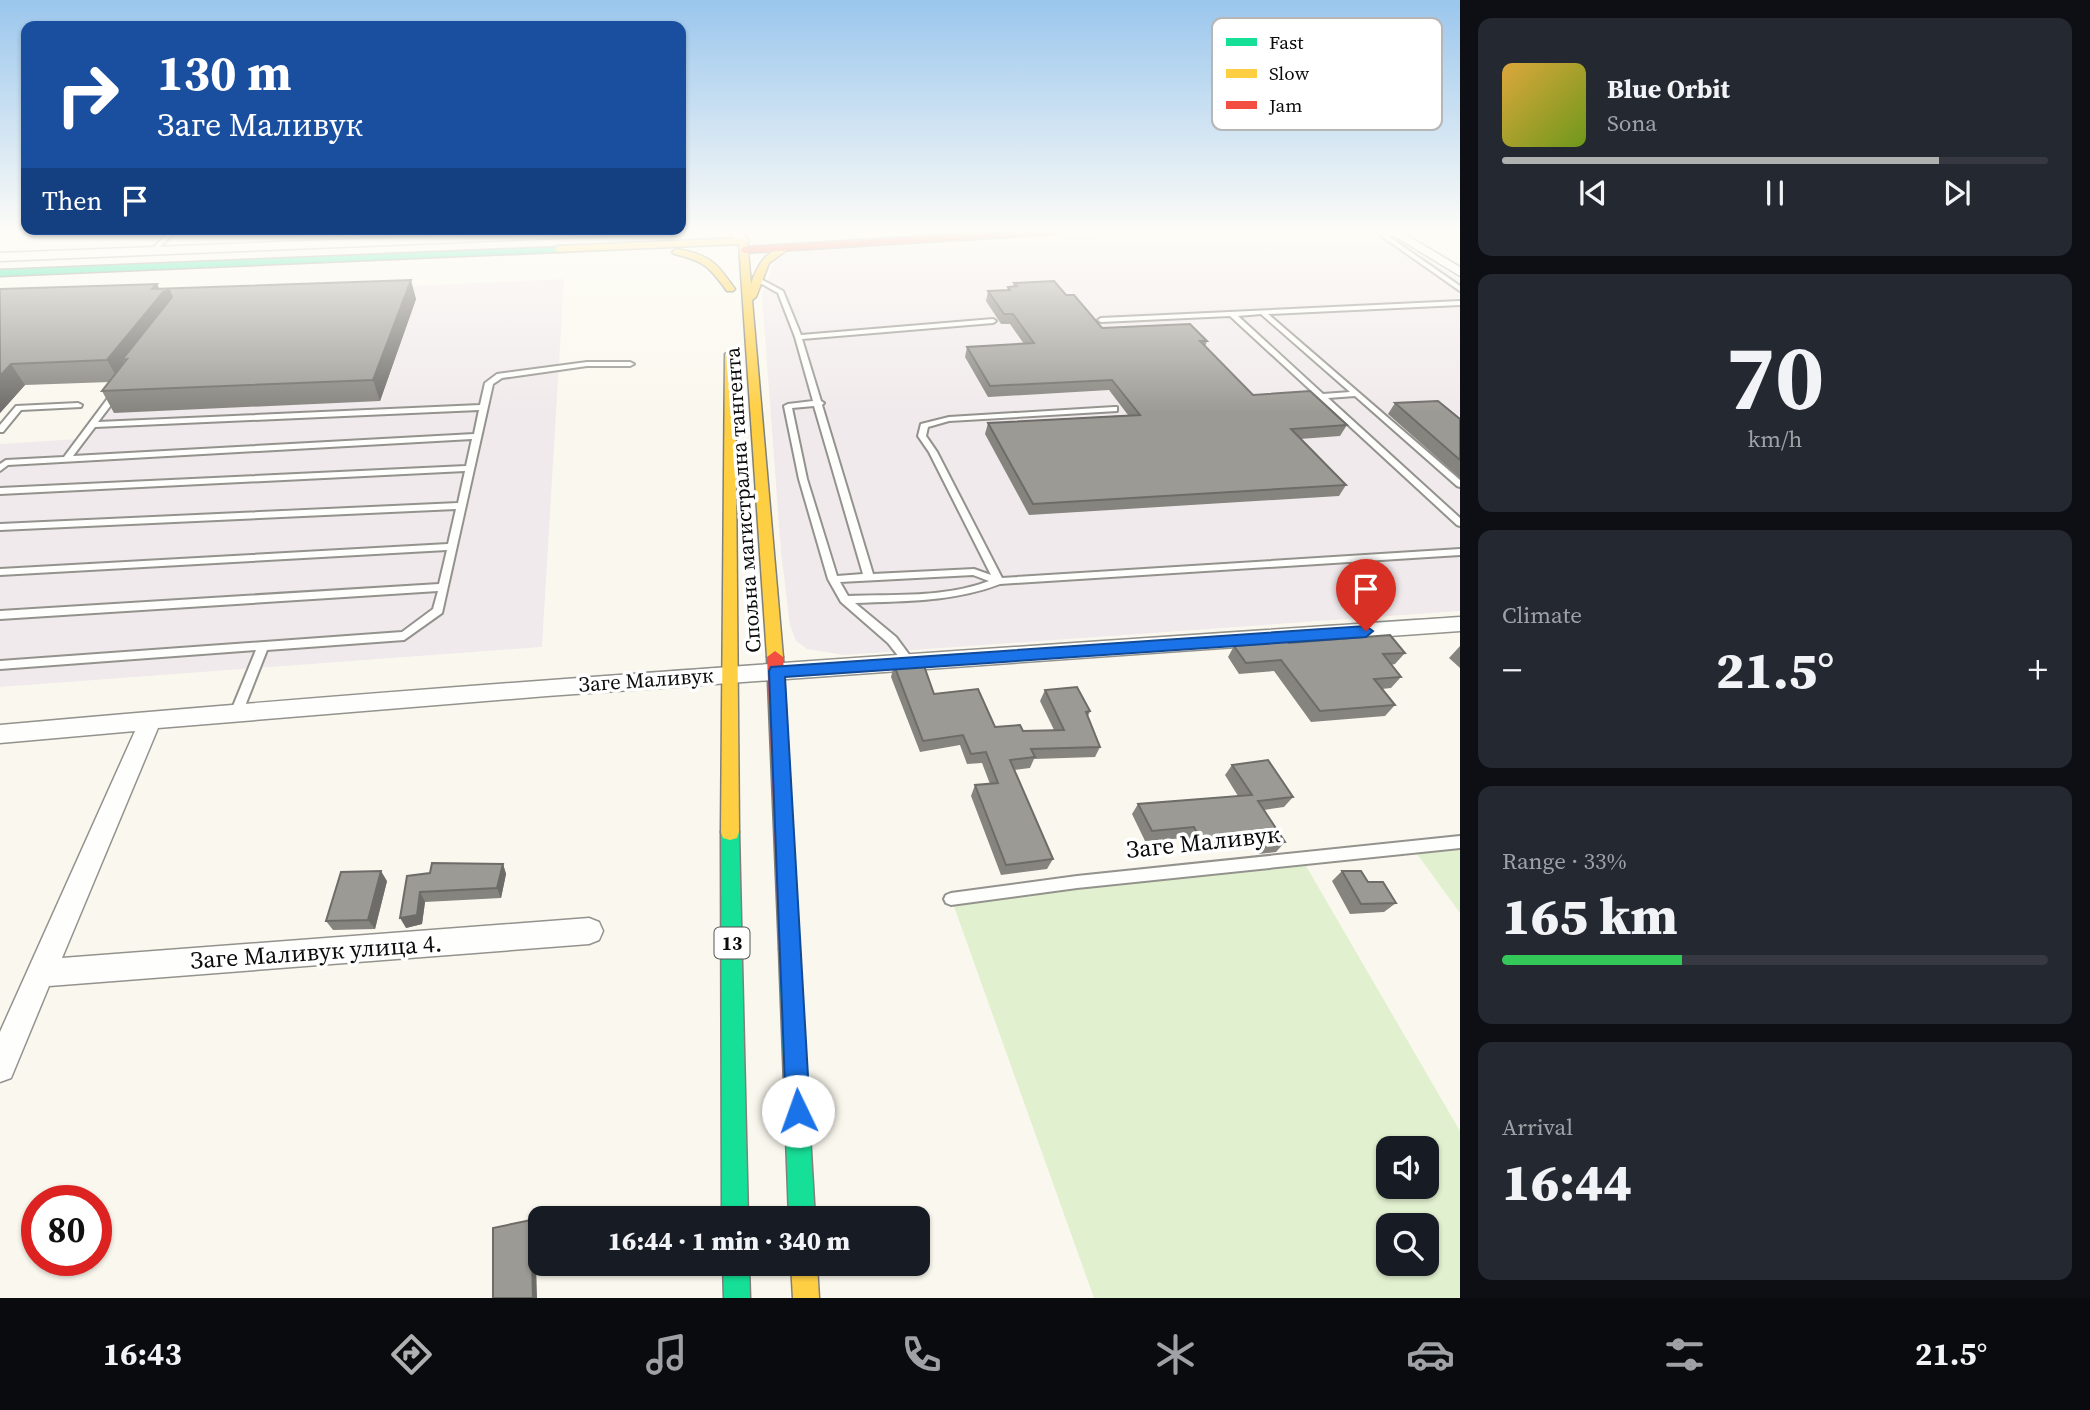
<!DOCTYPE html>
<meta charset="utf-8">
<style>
:root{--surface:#171b24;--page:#242831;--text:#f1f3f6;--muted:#9ea1a6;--line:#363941;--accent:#afb0b0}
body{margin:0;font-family:"Source Serif 4",serif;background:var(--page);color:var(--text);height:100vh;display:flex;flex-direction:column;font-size:26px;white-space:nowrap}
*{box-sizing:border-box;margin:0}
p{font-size:23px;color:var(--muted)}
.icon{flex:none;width:38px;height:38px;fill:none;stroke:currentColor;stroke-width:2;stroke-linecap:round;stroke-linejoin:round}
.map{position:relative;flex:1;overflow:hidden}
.sheet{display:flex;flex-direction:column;gap:18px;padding:18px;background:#0d0f14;width:630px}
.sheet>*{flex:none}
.banner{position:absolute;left:21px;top:21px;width:665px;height:214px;border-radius:14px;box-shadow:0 2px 5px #0004;background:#1a4fa0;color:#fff;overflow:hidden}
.controls{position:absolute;left:1376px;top:1136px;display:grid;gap:14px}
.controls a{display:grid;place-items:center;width:63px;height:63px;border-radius:14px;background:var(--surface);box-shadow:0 2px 5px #0004;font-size:35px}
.speed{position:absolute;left:21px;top:1185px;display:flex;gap:14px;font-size:35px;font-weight:700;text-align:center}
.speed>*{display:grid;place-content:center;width:91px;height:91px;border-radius:50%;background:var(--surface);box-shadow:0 2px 5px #0004;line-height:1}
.speed .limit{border:10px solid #d22;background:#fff;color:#111}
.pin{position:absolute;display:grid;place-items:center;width:60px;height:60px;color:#fff;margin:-72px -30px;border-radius:50% 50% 50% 0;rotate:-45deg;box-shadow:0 0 7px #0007}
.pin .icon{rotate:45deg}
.me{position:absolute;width:77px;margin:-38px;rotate:357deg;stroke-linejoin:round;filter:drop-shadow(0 0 5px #0008)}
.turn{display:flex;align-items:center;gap:24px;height:147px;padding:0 21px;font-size:32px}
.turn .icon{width:91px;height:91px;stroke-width:2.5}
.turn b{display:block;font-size:49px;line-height:60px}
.then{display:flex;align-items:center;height:66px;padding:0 21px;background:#0003;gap:14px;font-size:26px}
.big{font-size:52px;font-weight:800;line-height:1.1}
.sheet .widget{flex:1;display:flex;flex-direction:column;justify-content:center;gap:10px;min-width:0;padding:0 24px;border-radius:14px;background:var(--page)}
.sheet .dial{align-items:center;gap:0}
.dial b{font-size:91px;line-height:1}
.song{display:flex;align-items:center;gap:21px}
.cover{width:84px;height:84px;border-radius:10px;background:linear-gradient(135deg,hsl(40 70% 55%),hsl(80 70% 35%))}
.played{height:7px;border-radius:4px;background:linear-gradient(90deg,var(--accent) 80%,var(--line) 80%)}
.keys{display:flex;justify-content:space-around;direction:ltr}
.heat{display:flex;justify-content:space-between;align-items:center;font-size:38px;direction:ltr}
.charge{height:10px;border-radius:5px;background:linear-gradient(90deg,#34c759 33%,var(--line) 0)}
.trip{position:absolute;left:528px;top:1206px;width:402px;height:70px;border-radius:14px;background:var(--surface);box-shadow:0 2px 5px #0004;font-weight:800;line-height:70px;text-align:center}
.tab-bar{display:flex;height:112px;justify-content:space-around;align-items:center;background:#090b0e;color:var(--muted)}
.tab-bar .icon{width:49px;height:49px}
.tab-bar .selected{color:var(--accent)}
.tab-bar b{font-size:32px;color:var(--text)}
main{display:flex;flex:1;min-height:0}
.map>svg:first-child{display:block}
</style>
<main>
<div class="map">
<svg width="1460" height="1298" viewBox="0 0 1460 1298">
<rect width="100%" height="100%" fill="#faf8ee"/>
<!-- industrial -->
<g fill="#f1eaec">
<path d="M1125,231H1384L1460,280V611L844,655L807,649L796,641L790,626L781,552L762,296L774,261L780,255L796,252Z"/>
<path d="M564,279L542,647L0,687V444L78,439L183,297Z"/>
</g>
<!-- green -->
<g fill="#e1f0ce" fill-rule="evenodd">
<path d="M1460,843V913L1412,847Z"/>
<path d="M1302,859L1460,1131V1298H1094L952,901ZM1388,1148H1426V1186H1388ZM1388,1225H1426V1264H1388Z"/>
</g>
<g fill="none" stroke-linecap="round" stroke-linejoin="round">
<defs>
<g id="lane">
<path d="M170,231H176L155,252H151V250Z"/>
<path d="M1396,231L1398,232V234L1388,236L1460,286V291L1380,235Z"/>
<path d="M753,277H757L783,291L801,335L993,319L996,321L993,323L802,339L821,401L824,403L822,405L873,574L974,569L991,575L929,452L918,436L921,424L949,417L1114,407H1117V411L949,421L928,427L926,436L937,452L1002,578L1460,549V555L1000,584C953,602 905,601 855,603L896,637L916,664L915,667H907L888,643L841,602L828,579L799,479L784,406L788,404L813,401L795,337L778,293L753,279ZM814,406L863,574L837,576L807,479L792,408ZM973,575L989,581C944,598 895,594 848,596L840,582Z"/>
<path d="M1460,301V305L1268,314L1460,480V487L1457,486L1355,396L1328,398L1460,518V526L1457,525L1230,316L1101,322L1098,320L1101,318ZM1261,314L1350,392L1323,394L1238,316Z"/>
<path d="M587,362H630L634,364L630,366H587L502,378L493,384L442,613L404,640L267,650L243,711L241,714H233L231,711L256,650L0,669V661L402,632L433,609L438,591L0,619V611L439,584L447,550L0,575V569L448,544L456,509L0,530V524L458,503L465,471L0,494V488L466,466L472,439L8,465L0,471V464L6,460L64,457L114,390L121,392L98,422L480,405L485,383L497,374ZM479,410L474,434L73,456L95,427Z"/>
<path d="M78,403L82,405L81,407L21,410L3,432H0V425L16,406Z"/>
<path d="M1460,836V848L1077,888L951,905L946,903L944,899L946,895L951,893L1077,876Z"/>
</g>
<g id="street">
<path d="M565,231H660L654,234L0,261V253Z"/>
<path d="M728,231H740L749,241L739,243Z"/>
<path d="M1386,231H1400L1460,267V276Z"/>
<path d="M1460,617V631L547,696L158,728L62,958L589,918L599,922L603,931L599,940L589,944L49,986L11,1078L0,1082V1032L135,731L0,743V725C486,681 973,650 1460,617Z"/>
</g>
<g id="fast">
<path d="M561,247L562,249L558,252L0,276V270Z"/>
<path d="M730,824L737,826L739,832L748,1218H722L721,832L723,826Z"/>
<path d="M789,939L796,942L799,949L815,1218H789L779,949L782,942Z"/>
<path d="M723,1264H749L750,1298H724Z"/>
</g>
<g id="slow">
<path d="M743,238L747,241L751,284C758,264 764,254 784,245L791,247L769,263L756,297L752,300L783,657L775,663L767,657L739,244L558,252L554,249L558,246Z"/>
<path d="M677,249C710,255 716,262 735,289L733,291H727C709,266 704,261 674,254L672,252Z"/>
<path d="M730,351L735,354L739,832L737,838L730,840L723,838L721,832L725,354Z"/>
<path d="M791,1264H817L819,1298H793Z"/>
</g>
<g id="jam">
<path d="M1012,231H1059L1055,234L744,253L740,250L744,247Z"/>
<path d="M775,651L783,657L799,949L796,956L789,959L782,956L779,949L767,657Z"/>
</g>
</defs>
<!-- lane casing -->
<use href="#lane" stroke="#93928d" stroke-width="4"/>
<!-- street casing -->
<use href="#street" stroke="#93928d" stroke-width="3"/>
<!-- fast casing -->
<use href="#fast" stroke="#807f7a" stroke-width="3"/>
<!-- slow casing -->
<use href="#slow" stroke="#807f7a" stroke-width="3"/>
<!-- jam casing -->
<use href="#jam" stroke="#807f7a" stroke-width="3"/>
<!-- lane -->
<use href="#lane" fill="#fefefc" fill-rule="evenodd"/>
<!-- street -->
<use href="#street" fill="#fefefc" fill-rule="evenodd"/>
<!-- fast -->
<use href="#fast" fill="#16e098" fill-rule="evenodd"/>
<!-- slow -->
<use href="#slow" fill="#ffcf43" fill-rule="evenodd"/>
<!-- jam -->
<use href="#jam" fill="#f24e42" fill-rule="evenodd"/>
</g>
<!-- wall -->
<g fill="#86847f">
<path d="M248,231H274L272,235H250Z"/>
<path d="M1014,283L1066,295L1102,328L1207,341L1205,347L1253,395L1347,425L1340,436L1300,439L1346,485L1339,496L1029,515L985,434L988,423L1128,415L1109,390L988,397L965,357L967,347L1024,344L1010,324H1001L986,301L988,291L1007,290L1008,287L1013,286Z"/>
<path d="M157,284L159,289L416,299L380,401L114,413L102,391L110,382L25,385L0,413V289Z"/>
<path d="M1395,403L1460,419V478L1388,414Z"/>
<path d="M1266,640L1405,653L1395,664L1391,665L1401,677L1391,688L1382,689L1395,705L1385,716L1311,722L1274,671L1239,674L1228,657L1234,646L1263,644Z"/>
<path d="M1460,646V668L1449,658Z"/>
<path d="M894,665L934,694L995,727L1023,731L1054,730L1040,701L1045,690L1090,711L1088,716L1100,747L1095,757L1034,759L1030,768L1014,770L1053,859L1047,869L1001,875L971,796L975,785L990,784L982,763L967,764L960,745L920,752L891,677Z"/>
<path d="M1232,765L1293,797L1284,807L1264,810L1285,842L1276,852L1259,854L1251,842L1192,849L1186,838L1145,841L1132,814L1138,804L1238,796L1225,775Z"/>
<path d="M503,864L506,874L501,898L425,902L422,924L406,928L407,876Z"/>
<path d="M1342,871L1368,882L1396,903L1384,912L1350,914L1332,881Z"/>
<path d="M387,881L375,929L333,930L326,921Z"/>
</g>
<!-- shaded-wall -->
<g fill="#6d6c68">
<path d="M411,280L416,299L380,401L373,380Z"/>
<path d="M157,284L162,294L163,292L169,290L178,310L127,359L122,360L128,370L119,381L107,360Z"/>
<path d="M11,364L25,385L0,413V376Z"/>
<path d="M503,864L506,874L501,898L497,888Z"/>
<path d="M381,871L387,881L375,929L368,920Z"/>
<path d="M420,892L425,902L422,924L406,928L400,918Z"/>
<path d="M531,1220L535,1225L537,1298H533Z"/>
</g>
<!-- building -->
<g fill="#9c9a94" stroke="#6d6c68" stroke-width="2">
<path d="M411,280L373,380L102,391L127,359L122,360L172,297L169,290L163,292L107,360L11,364L0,376V289L157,284L152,289Z"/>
<path d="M1054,281L1066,295H1074L1102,328L1190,324L1207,341H1200L1253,395L1310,391L1347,425L1291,429L1346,485L1033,504L988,423L1140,415L1112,380L990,386L967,347L1034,343L1013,314H1004L988,291L1010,290L1008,287L1017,286L1014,283Z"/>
<path d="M1438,401L1460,419V460L1395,403Z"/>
<path d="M1390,635L1405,653L1383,654L1401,677L1374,679L1395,705L1320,711L1281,660L1246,663L1234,646L1269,643L1266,640L1285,638L1289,643Z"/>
<path d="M923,663L934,694L978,689L995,727L1020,725L1023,731L1064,730L1045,690L1077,687L1090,711L1086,712L1100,747L1031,749L1035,757L1010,760L1053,859L1006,865L975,785L998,783L986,752L971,754L963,735L923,741L894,665Z"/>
<path d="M1268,760L1293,797L1258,801L1285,842L1268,844L1260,832L1200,839L1194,827L1152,831L1138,804L1252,795L1232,765Z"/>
<path d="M432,863L503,864L497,888L420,892L417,915L400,918L407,876L430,873Z"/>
<path d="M381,871L368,920L326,921L341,872Z"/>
<path d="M1342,871H1361L1368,882H1383L1396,903L1361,904Z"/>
<path d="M531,1220L533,1298H493V1228Z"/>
</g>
<!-- sky -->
<linearGradient id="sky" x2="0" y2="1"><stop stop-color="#9ac6ed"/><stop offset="0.56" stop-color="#fdfcf7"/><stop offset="1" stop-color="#fdfcf7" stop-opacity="0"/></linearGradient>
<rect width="1460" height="413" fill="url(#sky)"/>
<!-- route -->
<path fill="#1a73e8" stroke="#114b97" stroke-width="2" d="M1366,626L1373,631L1366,637L785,677L810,1111L806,1119L798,1122L789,1119L786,1111L769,671L771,667Z"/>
<g text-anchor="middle" stroke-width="7" stroke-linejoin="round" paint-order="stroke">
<!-- shield labels -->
<rect fill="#fff" stroke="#545454" stroke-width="2" x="714.5" y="927.5" width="35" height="31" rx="5"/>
<g font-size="19" font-weight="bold" fill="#0b0b0b">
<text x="732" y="950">13</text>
</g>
<!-- street labels -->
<g font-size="21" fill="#0b0b0b" stroke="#fff">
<text transform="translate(743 500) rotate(-94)" y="7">Спољна магистрална тангента</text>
<text transform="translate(646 680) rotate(-4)" y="7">Заге Маливук</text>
</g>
<!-- near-street labels -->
<g font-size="24" fill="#0b0b0b" stroke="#fff">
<text transform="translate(1203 842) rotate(-6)" y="8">Заге Маливук</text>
<text transform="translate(316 952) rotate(-4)" y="8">Заге Маливук улица 4.</text>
</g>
</g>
<!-- legend -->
<rect x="1212" y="18" width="230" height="112" rx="10" fill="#fff" stroke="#b6b6b6" stroke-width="2"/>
<rect x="1226" y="38" width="31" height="8" fill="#16e098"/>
<rect x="1226" y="69" width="31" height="9" fill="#ffcf43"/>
<rect x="1226" y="101" width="31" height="8" fill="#f24e42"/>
<g font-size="19" fill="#0b0b0b">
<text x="1269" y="49">Fast</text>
<text x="1269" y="80">Slow</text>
<text x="1269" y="112">Jam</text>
</g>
</svg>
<div class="controls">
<a><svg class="icon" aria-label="sound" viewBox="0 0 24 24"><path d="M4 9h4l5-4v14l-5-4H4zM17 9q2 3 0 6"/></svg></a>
<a><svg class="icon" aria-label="search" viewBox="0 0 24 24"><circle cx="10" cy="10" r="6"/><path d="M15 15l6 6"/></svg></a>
</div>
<div class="speed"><div class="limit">80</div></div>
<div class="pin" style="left:1366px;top:631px;background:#d93025"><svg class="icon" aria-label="arrive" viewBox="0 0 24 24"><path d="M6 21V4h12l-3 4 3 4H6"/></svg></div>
<svg class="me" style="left:798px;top:1111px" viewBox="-20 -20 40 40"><circle r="19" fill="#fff"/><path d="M0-13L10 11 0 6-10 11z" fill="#1a73e8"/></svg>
<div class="trip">16:44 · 1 min · 340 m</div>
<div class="banner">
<div class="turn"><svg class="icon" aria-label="right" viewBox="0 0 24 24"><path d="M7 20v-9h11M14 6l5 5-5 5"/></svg><div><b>130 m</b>Заге Маливук</div></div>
<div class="then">Then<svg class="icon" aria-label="arrive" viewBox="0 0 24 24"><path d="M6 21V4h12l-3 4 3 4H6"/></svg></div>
</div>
</div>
<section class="sheet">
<div class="widget">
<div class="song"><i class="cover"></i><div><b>Blue Orbit</b><p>Sona</p></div></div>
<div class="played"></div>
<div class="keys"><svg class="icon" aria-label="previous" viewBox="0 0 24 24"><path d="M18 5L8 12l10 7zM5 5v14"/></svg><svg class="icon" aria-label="pause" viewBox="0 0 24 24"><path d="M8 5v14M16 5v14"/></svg><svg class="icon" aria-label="next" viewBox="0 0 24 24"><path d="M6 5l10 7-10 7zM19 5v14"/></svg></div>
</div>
<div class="widget dial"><b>70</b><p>km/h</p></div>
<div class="widget"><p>Climate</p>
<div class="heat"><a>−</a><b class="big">21.5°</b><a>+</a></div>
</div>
<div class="widget"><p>Range · 33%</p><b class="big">165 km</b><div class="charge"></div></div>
<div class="widget"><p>Arrival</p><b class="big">16:44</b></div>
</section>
</main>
<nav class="tab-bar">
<b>16:43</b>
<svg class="icon selected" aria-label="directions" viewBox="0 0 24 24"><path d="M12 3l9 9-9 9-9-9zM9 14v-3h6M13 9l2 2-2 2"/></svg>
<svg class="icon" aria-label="music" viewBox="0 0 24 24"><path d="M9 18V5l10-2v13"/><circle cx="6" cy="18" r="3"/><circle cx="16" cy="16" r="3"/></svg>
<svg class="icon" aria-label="phone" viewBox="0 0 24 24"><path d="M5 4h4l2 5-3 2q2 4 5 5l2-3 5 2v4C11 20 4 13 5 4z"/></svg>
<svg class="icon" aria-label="climate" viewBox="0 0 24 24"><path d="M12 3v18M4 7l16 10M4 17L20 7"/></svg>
<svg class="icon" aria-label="car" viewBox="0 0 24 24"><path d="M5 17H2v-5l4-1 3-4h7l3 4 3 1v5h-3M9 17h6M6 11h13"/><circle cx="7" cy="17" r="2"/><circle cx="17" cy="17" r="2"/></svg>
<svg class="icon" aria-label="filters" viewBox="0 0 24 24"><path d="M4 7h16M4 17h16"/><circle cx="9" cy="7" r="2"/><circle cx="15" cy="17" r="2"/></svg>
<b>21.5°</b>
</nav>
